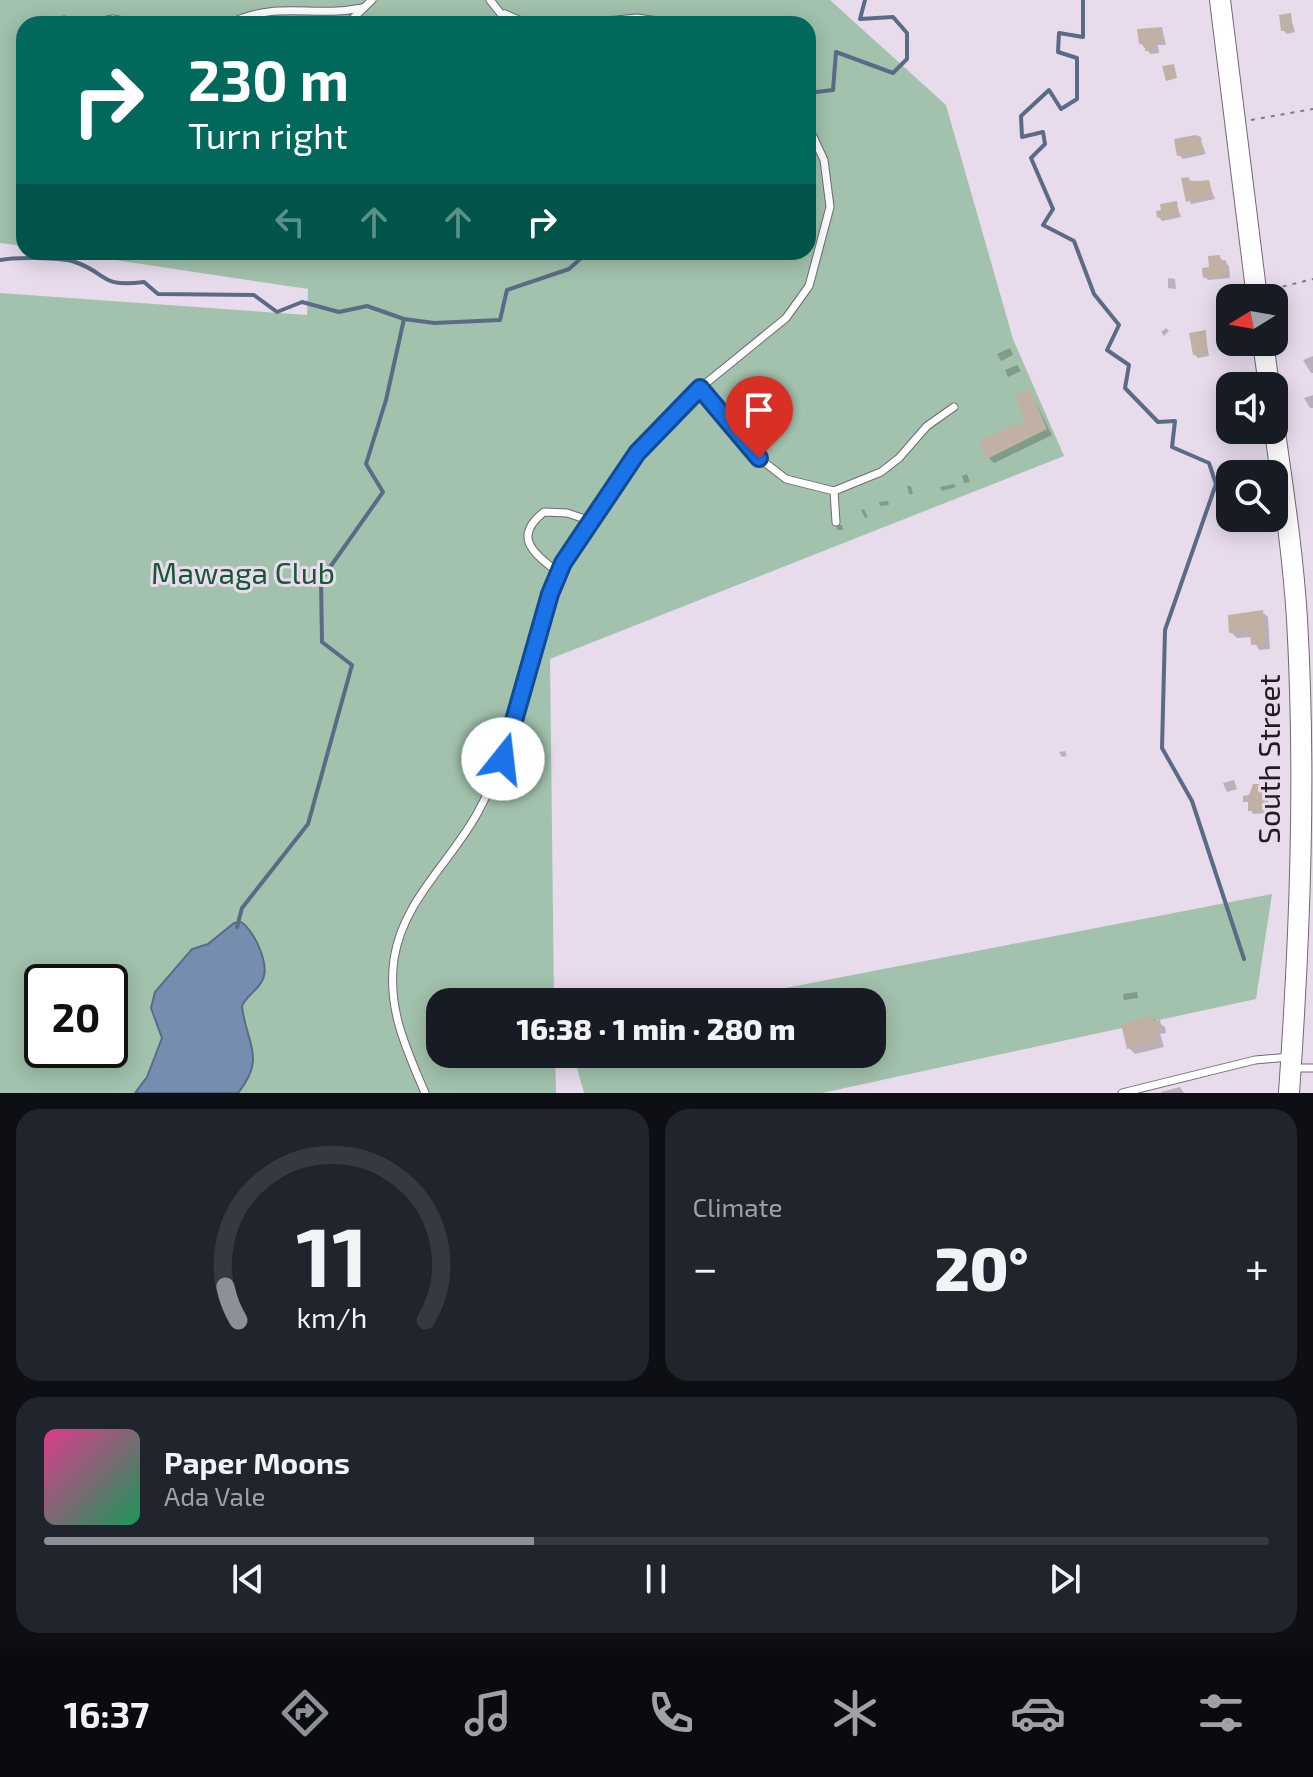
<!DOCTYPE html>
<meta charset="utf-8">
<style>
:root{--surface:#171b24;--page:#20242c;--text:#f1f3f6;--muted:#9ea1a6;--line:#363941;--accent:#8c9099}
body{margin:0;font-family:"Exo 2",sans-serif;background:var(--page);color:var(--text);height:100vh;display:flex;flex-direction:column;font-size:30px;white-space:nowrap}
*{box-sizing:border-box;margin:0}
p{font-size:26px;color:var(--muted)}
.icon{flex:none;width:44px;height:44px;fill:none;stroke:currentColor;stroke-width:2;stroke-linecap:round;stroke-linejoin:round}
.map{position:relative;height:1093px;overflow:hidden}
.side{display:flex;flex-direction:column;gap:16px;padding:16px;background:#0d0f14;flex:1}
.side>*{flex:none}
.banner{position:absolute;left:16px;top:16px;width:800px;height:244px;border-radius:24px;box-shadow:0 4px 20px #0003;background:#00695c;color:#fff;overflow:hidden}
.needle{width:52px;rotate:259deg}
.fabs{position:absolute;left:1216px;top:284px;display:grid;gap:16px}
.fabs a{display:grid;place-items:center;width:72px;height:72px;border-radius:16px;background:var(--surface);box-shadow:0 4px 20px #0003;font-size:40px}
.speed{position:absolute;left:24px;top:964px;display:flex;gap:16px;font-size:40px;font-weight:700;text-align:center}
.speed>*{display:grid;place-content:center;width:104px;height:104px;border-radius:50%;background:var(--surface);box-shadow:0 4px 20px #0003;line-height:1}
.speed .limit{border:4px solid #111;border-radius:12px;background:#fff;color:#111}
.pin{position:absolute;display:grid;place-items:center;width:68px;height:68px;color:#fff;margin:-82px -34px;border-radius:50% 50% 50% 0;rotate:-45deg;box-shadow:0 0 8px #0007}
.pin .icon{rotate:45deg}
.me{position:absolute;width:88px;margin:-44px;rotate:16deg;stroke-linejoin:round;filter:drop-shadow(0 0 6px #0008)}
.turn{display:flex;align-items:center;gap:28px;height:168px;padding:0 40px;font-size:36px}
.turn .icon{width:104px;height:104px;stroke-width:2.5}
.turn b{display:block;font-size:56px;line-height:68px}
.lanes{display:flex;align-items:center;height:76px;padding:0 40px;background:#0003;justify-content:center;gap:40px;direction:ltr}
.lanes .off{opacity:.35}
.big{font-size:60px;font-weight:800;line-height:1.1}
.side .tile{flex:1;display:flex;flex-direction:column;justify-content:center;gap:12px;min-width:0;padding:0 28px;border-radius:24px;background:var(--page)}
.side .dial{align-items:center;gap:0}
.dial svg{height:208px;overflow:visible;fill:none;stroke:var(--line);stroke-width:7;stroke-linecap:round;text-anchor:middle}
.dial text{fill:var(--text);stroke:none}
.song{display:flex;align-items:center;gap:24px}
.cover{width:96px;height:96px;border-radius:12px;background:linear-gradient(135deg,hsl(330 70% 55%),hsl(150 70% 35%))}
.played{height:8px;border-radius:4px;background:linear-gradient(90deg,var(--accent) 40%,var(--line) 40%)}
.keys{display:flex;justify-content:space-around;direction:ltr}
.heat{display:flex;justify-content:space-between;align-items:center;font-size:44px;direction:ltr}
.side .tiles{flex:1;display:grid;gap:16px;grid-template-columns:1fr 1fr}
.tile:last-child{grid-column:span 2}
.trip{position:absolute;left:426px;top:988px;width:460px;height:80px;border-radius:24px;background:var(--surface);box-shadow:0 4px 20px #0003;font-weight:800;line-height:80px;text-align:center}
.menu{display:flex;height:128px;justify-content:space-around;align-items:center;background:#090b0e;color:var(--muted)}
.menu .icon{width:56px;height:56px}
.menu .active{color:var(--accent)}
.menu b{font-size:36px;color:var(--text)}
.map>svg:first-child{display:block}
</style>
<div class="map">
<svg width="1313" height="1093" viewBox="0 0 1313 1093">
<rect width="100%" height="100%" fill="#e8dcec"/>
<!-- green -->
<g fill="#a2c2ad" fill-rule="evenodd">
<path d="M0,0H830L946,105L1013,339L1064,456L550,659L554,1002H440V1054H555L556,1093H0V293L307,315L308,289L62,252H808V24H24V246L0,243ZM42,982H110V1050H42Z"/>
<path d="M1272,894L1256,999L822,1093H584L573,1054H872V1002H713Z"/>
</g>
<!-- water -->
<path fill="#758daf" stroke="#5c6b85" stroke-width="2" d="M241,922C254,930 271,966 262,981C257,991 246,996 242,1006C246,1044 267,1057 238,1093H135L147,1077L162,1038L151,1008L155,992L192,949L208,944L234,923Z"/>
<!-- shadow -->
<g fill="#0003">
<path d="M1290,15L1295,32L1287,34L1283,30Z"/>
<path d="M1162,29L1166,45H1158L1159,53L1151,54L1141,44Z"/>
<path d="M1200,139L1206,154L1183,159L1179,155Z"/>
<path d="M1183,180L1208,182L1215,199L1191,204Z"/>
<path d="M1176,203L1181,217L1162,221L1159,217L1163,211Z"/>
<path d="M1219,257L1229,266L1230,278L1208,280L1205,277Z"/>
<path d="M1168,278L1175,279L1176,289L1168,288Z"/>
<path d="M1166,328L1169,331L1164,336L1161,332Z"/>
<path d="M1205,332L1209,356L1198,358L1194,354Z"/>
<path d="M1010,348L1013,355L1001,361L997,354Z"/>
<path d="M1313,356V373H1311L1303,360Z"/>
<path d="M1017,365L1021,371L1008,377L1005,370Z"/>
<path d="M1030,391L1052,435L994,463L989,458L1029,421Z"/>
<path d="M1313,395V408H1310L1304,398Z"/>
<path d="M967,474L970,482L964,483L962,476Z"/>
<path d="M954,484L956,487L942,491L940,487Z"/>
<path d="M907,486H911L913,494H909Z"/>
<path d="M888,501L889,505L880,506L879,502Z"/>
<path d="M864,509L868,517L865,518L861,510Z"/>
<path d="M836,525H842L843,530H837Z"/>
<path d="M1262,612L1268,617L1270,649L1259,650L1252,637L1237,638L1231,632Z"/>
<path d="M1065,751L1067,756L1062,757L1059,752Z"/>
<path d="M1234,780L1237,789L1227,792L1223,783Z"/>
<path d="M1264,786L1268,789V813L1253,814L1246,797Z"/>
<path d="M1137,992L1138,998L1124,1000L1123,994Z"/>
<path d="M1152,1018L1165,1027L1166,1033L1160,1034L1164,1047L1135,1054L1129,1048Z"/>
<path d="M1180,1087L1184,1093H1161V1092Z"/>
</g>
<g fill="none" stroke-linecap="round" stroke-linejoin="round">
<!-- stream -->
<g stroke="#5c6b85" stroke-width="4">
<path d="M1083,0V37L1059,33L1058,52L1077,58V99L1061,109L1049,90L1021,116L1022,137L1043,132L1045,144L1031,158L1053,209L1043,225L1074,241L1094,294L1119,325L1107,350L1129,365L1125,388L1158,422L1175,421L1172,447L1209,463L1216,484L1165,630L1162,748L1192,801L1244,959"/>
<path d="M808,93L833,90L836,52L893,73L907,59V33L893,17L860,19L865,0"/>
<path d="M0,260C14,257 61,257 75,262C108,273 99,288 144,282L158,294L254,295L277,312L302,302L339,312L367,306L404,319L434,323L500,320L507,290L569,269L588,252"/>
<path d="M237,927L242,908L308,824L352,665L322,642L321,580L383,492L366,464L386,400L404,319"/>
</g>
</g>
<!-- building -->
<g fill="#c1b1a5">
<path d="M1291,13L1293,30L1281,31L1279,15Z"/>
<path d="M1162,27L1164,42L1156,43V50L1145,51V44H1139L1137,29Z"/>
<path d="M1174,64L1177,78L1166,81L1162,66Z"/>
<path d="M1195,135L1201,137L1203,151L1177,156L1174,139Z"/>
<path d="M1189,177L1190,182L1209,180L1213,196L1186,202L1181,178Z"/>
<path d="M1177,201L1179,214L1157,218L1156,211L1161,210L1160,204Z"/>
<path d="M1220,255L1221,261L1226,260L1228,275L1203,278L1202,268L1209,267L1208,256Z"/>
<path d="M1206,330L1207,353L1193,355L1189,333Z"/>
<path d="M1030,389L1047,429L987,459L979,440L1027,420L1022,417L1016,395Z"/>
<path d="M1263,610L1266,644L1251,645L1250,631L1229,633L1228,615Z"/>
<path d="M1253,784H1265L1266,811H1248V802H1243V796L1249,795Z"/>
<path d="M1153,1016L1154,1021L1160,1020L1162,1028L1156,1029L1159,1041L1127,1049L1121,1024Z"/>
</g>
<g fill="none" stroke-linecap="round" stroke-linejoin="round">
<defs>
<g id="lane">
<path d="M490,0L509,24"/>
<path d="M505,14L528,24"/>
<path d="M49,24L64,20L76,24"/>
<path d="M87,24L113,19L137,24"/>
<path d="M229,24C277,0 311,18 362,8"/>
<path d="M347,24L372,0"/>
<path d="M576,24L637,18L678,24"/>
<path d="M700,388L786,318L809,286L830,207L824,160L808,126"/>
<path d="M834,491L881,472L899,458L927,426L954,407"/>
<path d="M559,573C535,554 511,538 544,512L567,513L591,521"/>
<path d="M1293,1068H1313"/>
<path d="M425,1093C406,1048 387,1009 394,959C403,900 451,862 478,812C515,744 524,666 550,593C576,520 647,443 700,388L759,458L786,479L834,491L836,522"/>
<path d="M1122,1093L1255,1060L1289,1057"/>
</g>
<g id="secondary">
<path d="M1220,0L1257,298"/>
<path d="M1263,342L1269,386"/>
<path d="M1274,425C1283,489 1293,554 1297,619C1306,776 1300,935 1289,1093"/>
</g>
</defs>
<!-- lane casing -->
<use href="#lane" stroke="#726876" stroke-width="9"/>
<!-- secondary casing -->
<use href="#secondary" stroke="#726876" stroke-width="22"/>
<!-- path -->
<g stroke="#837a85" stroke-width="2" stroke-dasharray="4 6" stroke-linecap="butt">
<path d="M1251,120L1313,109"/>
<path d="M1273,289L1313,279"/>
</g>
<!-- lane -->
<use href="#lane" stroke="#fff" stroke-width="7"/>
<!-- secondary -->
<use href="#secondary" stroke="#fff" stroke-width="20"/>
</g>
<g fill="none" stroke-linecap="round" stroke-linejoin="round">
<defs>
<path id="route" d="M503,759L550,594L563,563L637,453L700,388L759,458"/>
</defs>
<!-- route casing -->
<use href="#route" stroke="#114b97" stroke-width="20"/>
<!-- route -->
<use href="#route" stroke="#1a73e8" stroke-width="14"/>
</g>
<g text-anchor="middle" stroke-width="6" stroke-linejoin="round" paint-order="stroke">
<!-- park labels -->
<g font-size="30" fill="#145836" stroke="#e8dcec">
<text x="243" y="584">Mawaga Club</text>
</g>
<!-- street labels -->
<g font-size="30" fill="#211c22" stroke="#e8dcec">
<text transform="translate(1270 759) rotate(-90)" y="10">South Street</text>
</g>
</g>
</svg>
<div class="fabs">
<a><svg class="needle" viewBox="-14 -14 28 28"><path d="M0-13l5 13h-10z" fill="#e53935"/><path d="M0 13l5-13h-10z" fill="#9ea1a6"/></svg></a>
<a><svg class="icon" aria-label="sound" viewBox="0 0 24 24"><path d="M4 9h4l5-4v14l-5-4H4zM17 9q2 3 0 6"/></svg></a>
<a><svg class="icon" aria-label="search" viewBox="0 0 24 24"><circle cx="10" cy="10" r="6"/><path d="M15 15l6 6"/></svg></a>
</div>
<div class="speed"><div class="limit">20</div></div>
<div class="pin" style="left:759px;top:458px;background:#d93025"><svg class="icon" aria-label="arrive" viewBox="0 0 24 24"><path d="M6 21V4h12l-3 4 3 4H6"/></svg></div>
<svg class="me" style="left:503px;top:759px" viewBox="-20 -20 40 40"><circle r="19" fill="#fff"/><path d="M0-13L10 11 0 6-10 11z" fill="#1a73e8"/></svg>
<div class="trip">16:38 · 1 min · 280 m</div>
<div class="banner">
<div class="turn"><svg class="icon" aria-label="right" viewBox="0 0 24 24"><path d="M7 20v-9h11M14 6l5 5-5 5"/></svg><div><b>230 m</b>Turn right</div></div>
<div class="lanes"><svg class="icon off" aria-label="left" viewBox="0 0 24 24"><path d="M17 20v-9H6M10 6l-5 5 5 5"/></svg><svg class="icon off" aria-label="ahead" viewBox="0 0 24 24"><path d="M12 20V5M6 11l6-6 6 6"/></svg><svg class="icon off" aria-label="ahead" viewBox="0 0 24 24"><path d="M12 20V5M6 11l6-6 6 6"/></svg><svg class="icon" aria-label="right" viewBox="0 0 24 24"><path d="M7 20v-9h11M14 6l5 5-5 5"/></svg></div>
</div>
</div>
<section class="side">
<div class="tiles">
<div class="tile dial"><svg viewBox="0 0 100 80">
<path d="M14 69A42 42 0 1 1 86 69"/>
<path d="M14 69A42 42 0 0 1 9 56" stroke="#8c9099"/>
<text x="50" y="56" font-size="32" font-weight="700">11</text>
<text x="50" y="72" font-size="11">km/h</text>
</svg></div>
<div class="tile"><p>Climate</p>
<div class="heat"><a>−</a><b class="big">20°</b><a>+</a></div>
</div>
<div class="tile">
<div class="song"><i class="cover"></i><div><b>Paper Moons</b><p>Ada Vale</p></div></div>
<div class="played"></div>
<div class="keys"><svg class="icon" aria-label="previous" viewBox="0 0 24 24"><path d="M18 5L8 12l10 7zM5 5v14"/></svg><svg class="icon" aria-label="pause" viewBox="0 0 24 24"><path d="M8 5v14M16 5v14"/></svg><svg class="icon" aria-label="next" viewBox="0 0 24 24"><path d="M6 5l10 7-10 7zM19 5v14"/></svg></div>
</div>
</div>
</section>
<nav class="menu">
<b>16:37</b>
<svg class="icon active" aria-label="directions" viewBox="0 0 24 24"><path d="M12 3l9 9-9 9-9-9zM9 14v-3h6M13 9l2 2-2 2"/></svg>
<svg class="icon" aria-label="music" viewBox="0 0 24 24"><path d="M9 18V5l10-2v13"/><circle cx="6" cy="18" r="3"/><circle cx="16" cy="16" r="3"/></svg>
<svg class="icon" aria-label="phone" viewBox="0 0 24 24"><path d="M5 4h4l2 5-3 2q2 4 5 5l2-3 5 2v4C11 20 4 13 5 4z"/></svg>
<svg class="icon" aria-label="climate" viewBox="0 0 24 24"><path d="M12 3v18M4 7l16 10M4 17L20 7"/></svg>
<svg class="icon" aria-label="car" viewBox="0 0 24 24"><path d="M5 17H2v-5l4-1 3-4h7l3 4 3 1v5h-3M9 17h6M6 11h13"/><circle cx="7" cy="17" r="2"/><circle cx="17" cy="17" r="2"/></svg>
<svg class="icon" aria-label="filters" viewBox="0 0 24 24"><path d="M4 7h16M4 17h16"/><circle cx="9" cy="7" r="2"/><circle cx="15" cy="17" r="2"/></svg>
</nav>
